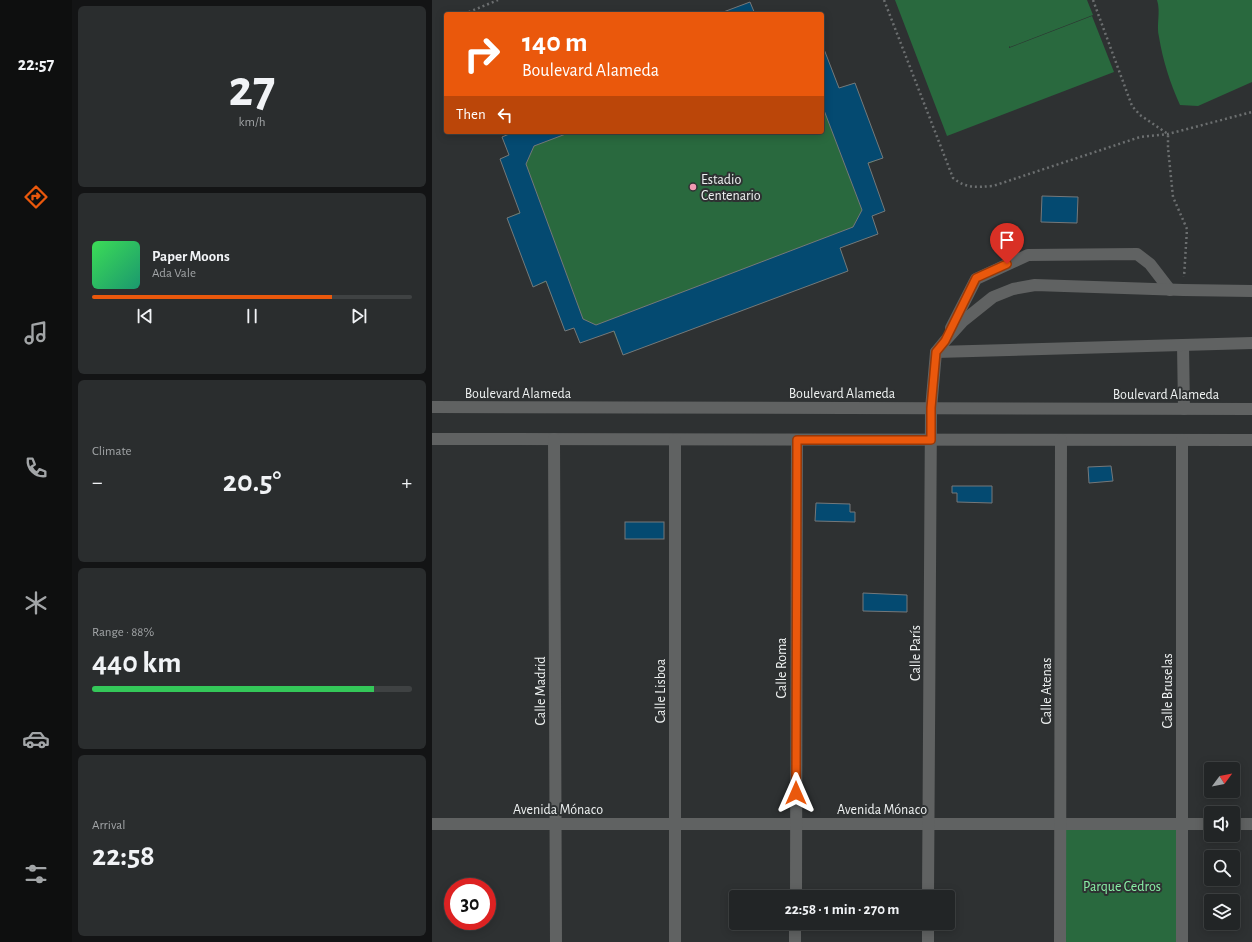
<!DOCTYPE html>
<meta charset="utf-8">
<style>
:root{--surface:#222526;--page:#2a2d2e;--text:#f1f3f6;--muted:#a2a5a7;--line:#3f4243;--accent:#ea580c}
body{margin:0;font-family:"Alegreya Sans",sans-serif;background:var(--page);color:var(--text);height:100vh;display:flex;flex-direction:column;font-size:15px;white-space:nowrap}
*{box-sizing:border-box;margin:0}
p{font-size:13px;color:var(--muted)}
.icon{flex:none;width:22px;height:22px;fill:none;stroke:currentColor;stroke-width:2;stroke-linecap:round;stroke-linejoin:round}
.map{position:relative;flex:1;overflow:hidden}
.side{display:flex;flex-direction:column;gap:6px;padding:6px;background:#131415;width:360px}
.side>*{flex:none}
.top-card{position:absolute;left:12px;top:12px;width:380px;height:122px;border-radius:4px;box-shadow:0 2px 10px #0003,0 0 0 1px var(--line);background:#ea580c;color:#fff;overflow:hidden}
.needle{width:26px;rotate:58deg}
.buttons{position:absolute;left:772px;top:762px;display:grid;gap:8px}
.buttons a{display:grid;place-items:center;width:36px;height:36px;border-radius:4px;background:var(--surface);box-shadow:0 2px 10px #0003,0 0 0 1px var(--line);font-size:20px}
.speed{position:absolute;left:12px;top:878px;display:flex;gap:8px;font-size:20px;font-weight:700;text-align:center}
.speed>*{display:grid;place-content:center;width:52px;height:52px;border-radius:50%;background:var(--surface);box-shadow:0 2px 10px #0003,0 0 0 1px var(--line);line-height:1}
.speed .limit{border:6px solid #d22;background:#fff;color:#111}
.pin{position:absolute;display:grid;place-items:center;width:34px;height:34px;color:#fff;margin:-41px -17px;border-radius:50% 50% 50% 0;rotate:-45deg;box-shadow:0 0 4px #0007}
.pin .icon{rotate:45deg}
.me{position:absolute;width:44px;margin:-22px;rotate:0deg;stroke-linejoin:round;filter:drop-shadow(0 0 3px #0008)}
.turn{display:flex;align-items:center;gap:14px;height:84px;padding:0 12px;font-size:18px}
.turn .icon{width:52px;height:52px;stroke-width:2.5}
.turn b{display:block;font-size:28px;line-height:34px}
.then{display:flex;align-items:center;height:38px;padding:0 12px;background:#0003;gap:8px;font-size:15px}
.big{font-size:30px;font-weight:700;line-height:1.1}
.side .card{flex:1;display:flex;flex-direction:column;justify-content:center;gap:6px;min-width:0;padding:0 14px;border-radius:6px;background:var(--page)}
.side .dial{align-items:center;gap:0}
.dial b{font-size:52px;line-height:1}
.song{display:flex;align-items:center;gap:12px}
.cover{width:48px;height:48px;border-radius:6px;background:linear-gradient(135deg,hsl(130 70% 55%),hsl(160 70% 35%))}
.played{height:4px;border-radius:2px;background:linear-gradient(90deg,var(--accent) 75%,var(--line) 75%)}
.keys{display:flex;justify-content:space-around;direction:ltr}
.heat{display:flex;justify-content:space-between;align-items:center;font-size:22px;direction:ltr}
.charge{height:6px;border-radius:3px;background:linear-gradient(90deg,#34c759 88%,var(--line) 0)}
.trip{position:absolute;left:297px;top:890px;width:226px;height:40px;border-radius:4px;background:var(--surface);box-shadow:0 2px 10px #0003,0 0 0 1px var(--line);font-weight:700;line-height:40px;text-align:center}
main{display:flex;flex:1;min-height:0}
.menu{display:flex;flex-direction:column;width:72px;justify-content:space-around;align-items:center;background:#0e0f0f;color:var(--muted)}
.menu .icon{width:28px;height:28px}
.menu .on{color:var(--accent)}
.menu b{font-size:18px;color:var(--text)}
.map>svg:first-child{display:block}
</style>
<main>
<nav class="menu">
<b>22:57</b>
<svg class="icon on" aria-label="directions" viewBox="0 0 24 24"><path d="M12 3l9 9-9 9-9-9zM9 14v-3h6M13 9l2 2-2 2"/></svg>
<svg class="icon" aria-label="music" viewBox="0 0 24 24"><path d="M9 18V5l10-2v13"/><circle cx="6" cy="18" r="3"/><circle cx="16" cy="16" r="3"/></svg>
<svg class="icon" aria-label="phone" viewBox="0 0 24 24"><path d="M5 4h4l2 5-3 2q2 4 5 5l2-3 5 2v4C11 20 4 13 5 4z"/></svg>
<svg class="icon" aria-label="climate" viewBox="0 0 24 24"><path d="M12 3v18M4 7l16 10M4 17L20 7"/></svg>
<svg class="icon" aria-label="car" viewBox="0 0 24 24"><path d="M5 17H2v-5l4-1 3-4h7l3 4 3 1v5h-3M9 17h6M6 11h13"/><circle cx="7" cy="17" r="2"/><circle cx="17" cy="17" r="2"/></svg>
<svg class="icon" aria-label="filters" viewBox="0 0 24 24"><path d="M4 7h16M4 17h16"/><circle cx="9" cy="7" r="2"/><circle cx="15" cy="17" r="2"/></svg>
</nav>
<section class="side">
<div class="card dial"><b>27</b><p>km/h</p></div>
<div class="card">
<div class="song"><i class="cover"></i><div><b>Paper Moons</b><p>Ada Vale</p></div></div>
<div class="played"></div>
<div class="keys"><svg class="icon" aria-label="previous" viewBox="0 0 24 24"><path d="M18 5L8 12l10 7zM5 5v14"/></svg><svg class="icon" aria-label="pause" viewBox="0 0 24 24"><path d="M8 5v14M16 5v14"/></svg><svg class="icon" aria-label="next" viewBox="0 0 24 24"><path d="M6 5l10 7-10 7zM19 5v14"/></svg></div>
</div>
<div class="card"><p>Climate</p>
<div class="heat"><a>−</a><b class="big">20.5°</b><a>+</a></div>
</div>
<div class="card"><p>Range · 88%</p><b class="big">440 km</b><div class="charge"></div></div>
<div class="card"><p>Arrival</p><b class="big">22:58</b></div>
</section>
<div class="map">
<svg width="820" height="942" viewBox="0 0 820 942">
<rect width="100%" height="100%" fill="#2e3132"/>
<!-- green -->
<g fill="#29693e">
<path d="M463,0H655L661,15L578,47L577,46V48L660,16L682,72L515,136Z"/>
<path d="M725,0H820V82L766,106L748,105C738,83 731,61 727,37C724,25 729,12 725,0Z"/>
<path d="M390,44L407,88L423,83L451,158L436,164L453,211L440,216L446,234L408,248L416,271L191,355L181,331L148,343L142,328L133,331L114,282L101,287L75,218L88,212L68,159L77,155L70,137L82,132H390Z"/>
<path d="M629,829L751,830V942H629Z"/>
</g>
<!-- building -->
<g fill="#044a71" stroke="#75787a">
<path d="M318,2L323,14H286Z"/>
<path d="M390,44L407,88L423,83L451,158L436,163L453,211L440,216L446,234L408,248L416,271L191,355L182,331L148,343L142,328L133,331L114,281L101,287L75,218L88,213L68,159L77,155L70,137L82,132H139L102,146L94,164L151,319L164,325L421,227L430,210L390,105Z"/>
<path d="M610,196L646,197L645,223L609,222Z"/>
<path d="M679,466L681,481L657,483L656,467Z"/>
<path d="M520,486H560V503L525,502V493H520Z"/>
<path d="M384,503L418,504V512H423V522L383,521Z"/>
<rect x="193" y="522" width="39" height="17"/>
<path d="M431,593L475,595V612L431,611Z"/>
</g>
<g fill="none" stroke-linecap="round" stroke-linejoin="round">
<!-- path -->
<g stroke="#6c6f70" stroke-width="2.5" stroke-dasharray="2 3" stroke-linecap="butt">
<path d="M452,0L521,178C535,189 544,187 561,186L708,137L736,134L820,112"/>
<path d="M661,0L700,106L708,115L736,134V148L741,197L755,229L752,277"/>
<path d="M32,14L66,0"/>
</g>
<!-- minor -->
<g stroke="#606262" stroke-width="12">
<path d="M519,328L544,279L596,255L705,254L718,264L738,290"/>
<path d="M751,345L752,409"/>
<path d="M504,352L820,343"/>
<path d="M0,407L820,409"/>
<path d="M0,439L820,440"/>
<path d="M122,439L124,942"/>
<path d="M750,440V942"/>
<path d="M0,824H779"/>
<path d="M801,824H820"/>
<path d="M364,897L365,440"/>
<path d="M496,897L499,409L504,352L513,341L531,321L561,297L581,289L603,285L751,290L820,291"/>
<path d="M243,942V440"/>
<path d="M363,942V923"/>
<path d="M496,942V923"/>
<path d="M628,942L629,440"/>
</g>
</g>
<g fill="none" stroke-linecap="round" stroke-linejoin="round">
<defs>
<path id="route" d="M364,793L365,440H499V408L504,352L513,341L544,278L575,264"/>
</defs>
<!-- route casing -->
<use href="#route" stroke="#983908" stroke-width="10"/>
<!-- route -->
<use href="#route" stroke="#ea580c" stroke-width="7"/>
</g>
<!-- markers -->
<circle fill="#f19ab3" stroke="#2e3132" stroke-width="1.5" cx="261" cy="187" r="4"/>
<g text-anchor="middle" stroke-width="4" stroke-linejoin="round" paint-order="stroke">
<!-- poi labels -->
<g font-size="14" fill="#eff2f2" stroke="#2e3132" text-anchor="start">
<text x="269" y="184">Estadio<tspan x="269" dy="16">Centenario</tspan></text>
</g>
<!-- street labels -->
<g font-size="14" fill="#eff2f2" stroke="#2e3132">
<text x="86" y="398">Boulevard Alameda</text>
<text x="410" y="398">Boulevard Alameda</text>
<text x="734" y="399">Boulevard Alameda</text>
<text transform="translate(483 653) rotate(-90)" y="5">Calle París</text>
<text transform="translate(349 668) rotate(-90)" y="5">Calle Roma</text>
<text transform="translate(108 691) rotate(-90)" y="5">Calle Madrid</text>
<text transform="translate(228 691) rotate(-90)" y="5">Calle Lisboa</text>
<text transform="translate(614 691) rotate(-90)" y="5">Calle Atenas</text>
<text transform="translate(735 691) rotate(-90)" y="5">Calle Bruselas</text>
<text x="126" y="814">Avenida Mónaco</text>
<text x="450" y="814">Avenida Mónaco</text>
</g>
<!-- park labels -->
<g font-size="14" fill="#89f0a6" stroke="#2e3132">
<text x="690" y="891">Parque Cedros</text>
</g>
</g>
</svg>
<div class="buttons">
<a><svg class="needle" viewBox="-14 -14 28 28"><path d="M0-13l5 13h-10z" fill="#e53935"/><path d="M0 13l5-13h-10z" fill="#a2a5a7"/></svg></a>
<a><svg class="icon" aria-label="sound" viewBox="0 0 24 24"><path d="M4 9h4l5-4v14l-5-4H4zM17 9q2 3 0 6"/></svg></a>
<a><svg class="icon" aria-label="search" viewBox="0 0 24 24"><circle cx="10" cy="10" r="6"/><path d="M15 15l6 6"/></svg></a>
<a><svg class="icon" aria-label="layers" viewBox="0 0 24 24"><path d="M12 4l9 5-9 5-9-5zM3 14l9 5 9-5"/></svg></a>
</div>
<div class="speed"><div class="limit">30</div></div>
<div class="pin" style="left:575px;top:264px;background:#d93025"><svg class="icon" aria-label="arrive" viewBox="0 0 24 24"><path d="M6 21V4h12l-3 4 3 4H6"/></svg></div>
<svg class="me" style="left:364px;top:793px" viewBox="-20 -20 40 40"><path d="M0-17L14 15 0 8-14 15z" fill="#ea580c" stroke="#fff" stroke-width="4"/></svg>
<div class="trip">22:58 · 1 min · 270 m</div>
<div class="top-card">
<div class="turn"><svg class="icon" aria-label="right" viewBox="0 0 24 24"><path d="M7 20v-9h11M14 6l5 5-5 5"/></svg><div><b>140 m</b>Boulevard Alameda</div></div>
<div class="then">Then<svg class="icon" aria-label="left" viewBox="0 0 24 24"><path d="M17 20v-9H6M10 6l-5 5 5 5"/></svg></div>
</div>
</div>
</main>
